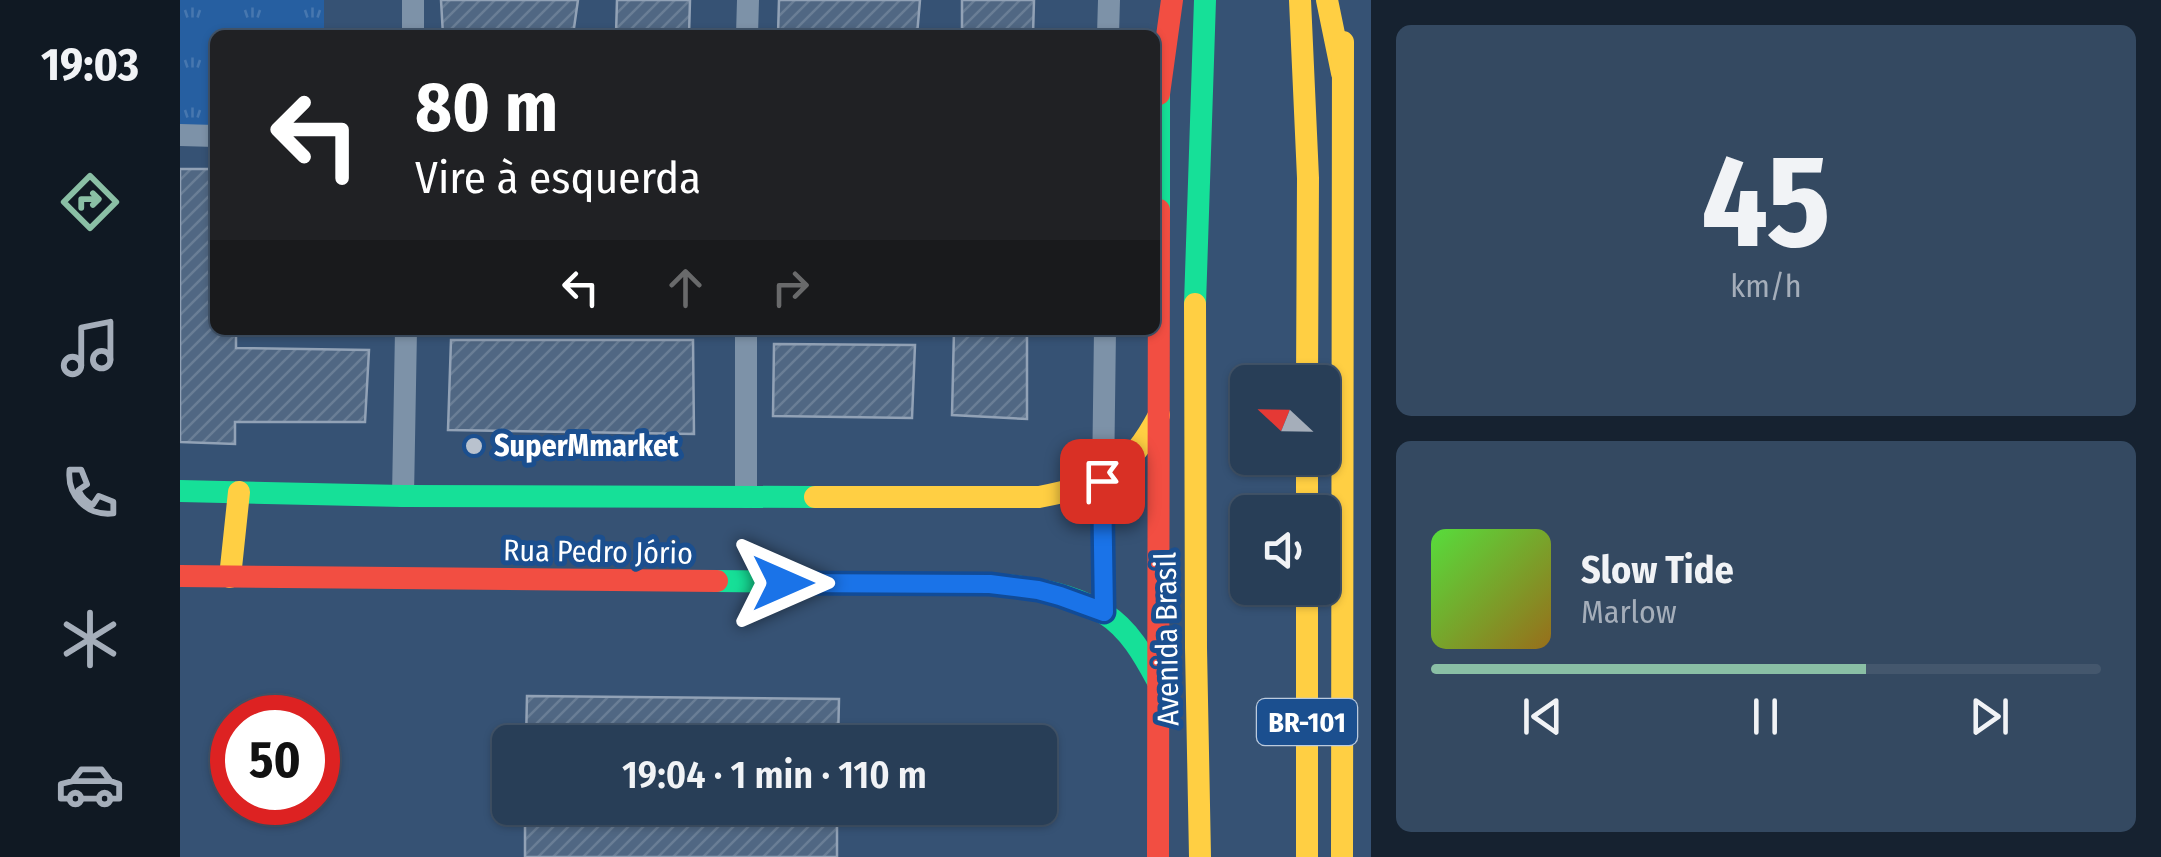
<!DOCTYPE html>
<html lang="pt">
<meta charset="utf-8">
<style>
:root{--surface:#283e57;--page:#344961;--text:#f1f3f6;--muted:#a5aeba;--line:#44576d;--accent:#8abfa5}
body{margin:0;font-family:"Fira Sans Condensed",sans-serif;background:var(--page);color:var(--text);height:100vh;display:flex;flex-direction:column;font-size:38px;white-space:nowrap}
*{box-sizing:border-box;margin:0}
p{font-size:32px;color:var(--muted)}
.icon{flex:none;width:55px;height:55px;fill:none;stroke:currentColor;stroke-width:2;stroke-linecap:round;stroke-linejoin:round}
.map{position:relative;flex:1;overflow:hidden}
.side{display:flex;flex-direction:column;gap:25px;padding:25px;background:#162230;width:790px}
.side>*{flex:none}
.banner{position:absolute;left:30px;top:30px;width:950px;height:305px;border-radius:15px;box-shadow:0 2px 8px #0004,0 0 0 2px var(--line);background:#202124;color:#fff;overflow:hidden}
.needle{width:65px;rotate:292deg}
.fabs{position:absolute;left:1050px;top:365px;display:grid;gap:20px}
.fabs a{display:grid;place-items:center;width:110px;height:110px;border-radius:15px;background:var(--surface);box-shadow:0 2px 8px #0004,0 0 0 2px var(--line);font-size:50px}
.speed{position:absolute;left:30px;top:695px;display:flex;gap:20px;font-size:50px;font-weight:700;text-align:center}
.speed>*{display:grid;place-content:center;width:130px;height:130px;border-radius:50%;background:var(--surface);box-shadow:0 2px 8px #0004,0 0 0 2px var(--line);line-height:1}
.speed .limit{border:15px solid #d22;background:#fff;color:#111}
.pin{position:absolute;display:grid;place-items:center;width:85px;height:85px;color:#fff;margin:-42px;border-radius:20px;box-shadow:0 5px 15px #0006}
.me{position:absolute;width:110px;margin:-55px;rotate:90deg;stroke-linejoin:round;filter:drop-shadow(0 0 8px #0008)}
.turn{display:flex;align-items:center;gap:35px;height:210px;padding:0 40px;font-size:45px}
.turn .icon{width:130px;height:130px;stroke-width:2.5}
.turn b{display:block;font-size:70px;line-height:85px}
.lanes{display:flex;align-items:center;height:95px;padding:0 40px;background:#0003;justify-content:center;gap:50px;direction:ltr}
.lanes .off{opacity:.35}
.side .tile{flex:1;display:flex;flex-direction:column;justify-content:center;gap:15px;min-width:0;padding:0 35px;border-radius:15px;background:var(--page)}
.side .dial{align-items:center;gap:0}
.dial b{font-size:130px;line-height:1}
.song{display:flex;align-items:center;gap:30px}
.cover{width:120px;height:120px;border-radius:15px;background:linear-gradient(135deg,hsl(110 70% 55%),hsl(40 70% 35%))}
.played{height:10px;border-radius:5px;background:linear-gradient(90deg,var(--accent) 65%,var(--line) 65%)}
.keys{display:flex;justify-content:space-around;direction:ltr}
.trip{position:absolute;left:312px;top:725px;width:565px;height:100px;border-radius:15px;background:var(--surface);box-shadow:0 2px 8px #0004,0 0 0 2px var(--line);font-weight:600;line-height:100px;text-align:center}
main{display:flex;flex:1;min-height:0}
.tab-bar{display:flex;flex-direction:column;width:180px;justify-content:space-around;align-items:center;background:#101923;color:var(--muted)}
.tab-bar .icon{width:70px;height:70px}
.tab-bar .selected{color:var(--accent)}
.tab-bar b{font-size:45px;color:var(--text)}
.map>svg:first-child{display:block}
</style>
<main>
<nav class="tab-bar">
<b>19:03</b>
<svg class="icon selected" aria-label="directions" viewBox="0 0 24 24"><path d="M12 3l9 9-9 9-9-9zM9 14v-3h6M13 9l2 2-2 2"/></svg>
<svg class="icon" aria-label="music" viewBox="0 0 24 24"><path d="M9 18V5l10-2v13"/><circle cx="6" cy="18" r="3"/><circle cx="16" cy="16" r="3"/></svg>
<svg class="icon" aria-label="phone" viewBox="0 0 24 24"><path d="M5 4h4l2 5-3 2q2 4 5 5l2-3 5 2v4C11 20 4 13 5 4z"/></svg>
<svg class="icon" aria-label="climate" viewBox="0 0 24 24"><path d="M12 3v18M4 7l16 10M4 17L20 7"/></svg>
<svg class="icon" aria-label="car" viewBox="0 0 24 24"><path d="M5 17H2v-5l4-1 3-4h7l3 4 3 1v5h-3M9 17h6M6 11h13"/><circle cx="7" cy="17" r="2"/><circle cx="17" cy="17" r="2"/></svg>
</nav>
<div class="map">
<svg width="1191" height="857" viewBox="0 0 1191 857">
<defs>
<pattern id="grass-tufts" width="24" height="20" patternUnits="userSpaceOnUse" patternTransform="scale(2.5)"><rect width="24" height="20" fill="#265fa1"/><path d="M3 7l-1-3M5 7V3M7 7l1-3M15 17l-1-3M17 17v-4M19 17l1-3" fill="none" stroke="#4777af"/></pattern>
<pattern id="building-hatch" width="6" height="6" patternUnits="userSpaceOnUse" patternTransform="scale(2.5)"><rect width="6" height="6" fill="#506783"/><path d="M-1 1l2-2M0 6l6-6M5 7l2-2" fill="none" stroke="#6a7e96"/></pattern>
</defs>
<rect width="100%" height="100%" fill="#365274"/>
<!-- grass -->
<path fill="url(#grass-tufts)" d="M0,0H144V35H35V127L0,126Z"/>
<!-- building -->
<g fill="url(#building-hatch)" stroke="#92a2b6" stroke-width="2.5">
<path d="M261,0H398L393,35H263Z"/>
<path d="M437,0H510L509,35H436Z"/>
<path d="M599,0H740L737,35H598Z"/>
<path d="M782,0H854L853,35H782Z"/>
<path d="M0,169H35V330H56V348L189,350L185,422H55V444L0,442Z"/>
<path d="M774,330H847V419L772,415Z"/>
<path d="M271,340H513L514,434L268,430Z"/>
<path d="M594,344L735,345L732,418L593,416Z"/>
<path d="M347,696L659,699L658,742H346Z"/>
<rect x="345" y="808" width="312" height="49"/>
</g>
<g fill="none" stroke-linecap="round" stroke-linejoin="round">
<!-- street -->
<g stroke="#7d92a8" stroke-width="22">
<path d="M233,0V35"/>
<path d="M567,35L568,0"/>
<path d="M928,35L929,0"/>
<path d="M0,135L35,136"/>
<path d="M923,481L925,330"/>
<path d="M223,496L226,330"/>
<path d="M566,497V330"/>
</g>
<!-- fast -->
<g stroke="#16e098" stroke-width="22">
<path d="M979,210V62"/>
<path d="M1015,304L1025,0"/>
<path d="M923,481L924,613"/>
<path d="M0,491L223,496L635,497"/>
<path d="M537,581C594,582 650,582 707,583C775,584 866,576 925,614C949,629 964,656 977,680"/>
</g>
<!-- slow -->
<g stroke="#ffcf43" stroke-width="22">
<path d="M1120,0L1128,178L1127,382"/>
<path d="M1147,0L1162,73"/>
<path d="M1015,304L1016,648L1020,857"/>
<path d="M1127,458V512"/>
<path d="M635,497H859C922,485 949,473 979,415"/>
<path d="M50,577L59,492"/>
<path d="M1127,588V857"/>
<path d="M1162,857L1163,42"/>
</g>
<!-- jam -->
<g stroke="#f24e42" stroke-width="22">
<path d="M979,94L992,0"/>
<path d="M0,576L537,581"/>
<path d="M978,857L979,210"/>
</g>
</g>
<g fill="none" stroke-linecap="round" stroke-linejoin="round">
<defs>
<path id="route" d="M603,583L810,584L858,590L880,596L924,612L922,481"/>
</defs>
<!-- route casing -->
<use href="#route" stroke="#114b97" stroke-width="25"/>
<!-- route -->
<use href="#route" stroke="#1a73e8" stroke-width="18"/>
</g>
<!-- markers -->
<circle fill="#b9c2ce" stroke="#1b4f8f" stroke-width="4" cx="294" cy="446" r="10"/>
<g text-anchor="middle" stroke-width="10" stroke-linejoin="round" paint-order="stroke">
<!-- shield labels -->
<rect fill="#1b4f8f" stroke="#bbcadd" stroke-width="2.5" x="1077" y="699" width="100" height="46" rx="8"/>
<g font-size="28" font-weight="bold" fill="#fff">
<text x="1127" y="732">BR-101</text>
</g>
<!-- poi labels -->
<g font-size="30" font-weight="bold" fill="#fff" stroke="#1b4f8f" text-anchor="start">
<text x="314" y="456">SuperMmarket</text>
</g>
<!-- street labels -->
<g font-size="30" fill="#fff" stroke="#1b4f8f">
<text transform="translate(418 552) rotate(1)" y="10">Rua Pedro Jório</text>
<text transform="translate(987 639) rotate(-91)" y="10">Avenida Brasil</text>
</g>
</g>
</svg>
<div class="fabs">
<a><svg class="needle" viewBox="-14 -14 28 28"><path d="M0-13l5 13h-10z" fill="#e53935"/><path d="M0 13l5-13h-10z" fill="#a5aeba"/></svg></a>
<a><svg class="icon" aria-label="sound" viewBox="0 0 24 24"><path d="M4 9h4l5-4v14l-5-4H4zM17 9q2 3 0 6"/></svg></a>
</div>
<div class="speed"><div class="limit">50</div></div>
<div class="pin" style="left:922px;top:481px;background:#d93025"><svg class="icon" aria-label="arrive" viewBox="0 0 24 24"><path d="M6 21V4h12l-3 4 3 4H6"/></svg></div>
<svg class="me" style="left:603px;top:583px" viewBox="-20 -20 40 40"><path d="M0-17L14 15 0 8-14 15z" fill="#1a73e8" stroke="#fff" stroke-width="4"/></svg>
<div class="trip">19:04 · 1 min · 110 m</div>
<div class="banner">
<div class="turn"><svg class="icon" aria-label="left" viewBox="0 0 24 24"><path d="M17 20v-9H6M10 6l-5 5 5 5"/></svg><div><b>80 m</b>Vire à esquerda</div></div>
<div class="lanes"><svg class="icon" aria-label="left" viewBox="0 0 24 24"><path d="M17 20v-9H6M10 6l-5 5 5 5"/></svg><svg class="icon off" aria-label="ahead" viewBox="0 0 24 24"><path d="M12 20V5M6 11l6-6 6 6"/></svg><svg class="icon off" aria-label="right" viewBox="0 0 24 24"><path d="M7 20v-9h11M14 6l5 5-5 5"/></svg></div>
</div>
</div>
<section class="side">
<div class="tile dial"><b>45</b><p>km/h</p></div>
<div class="tile">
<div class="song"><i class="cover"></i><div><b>Slow Tide</b><p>Marlow</p></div></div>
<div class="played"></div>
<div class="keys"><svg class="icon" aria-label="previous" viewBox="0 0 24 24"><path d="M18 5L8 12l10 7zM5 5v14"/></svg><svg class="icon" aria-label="pause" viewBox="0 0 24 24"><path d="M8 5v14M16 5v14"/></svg><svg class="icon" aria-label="next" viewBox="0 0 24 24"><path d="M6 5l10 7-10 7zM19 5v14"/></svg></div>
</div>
</section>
</main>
